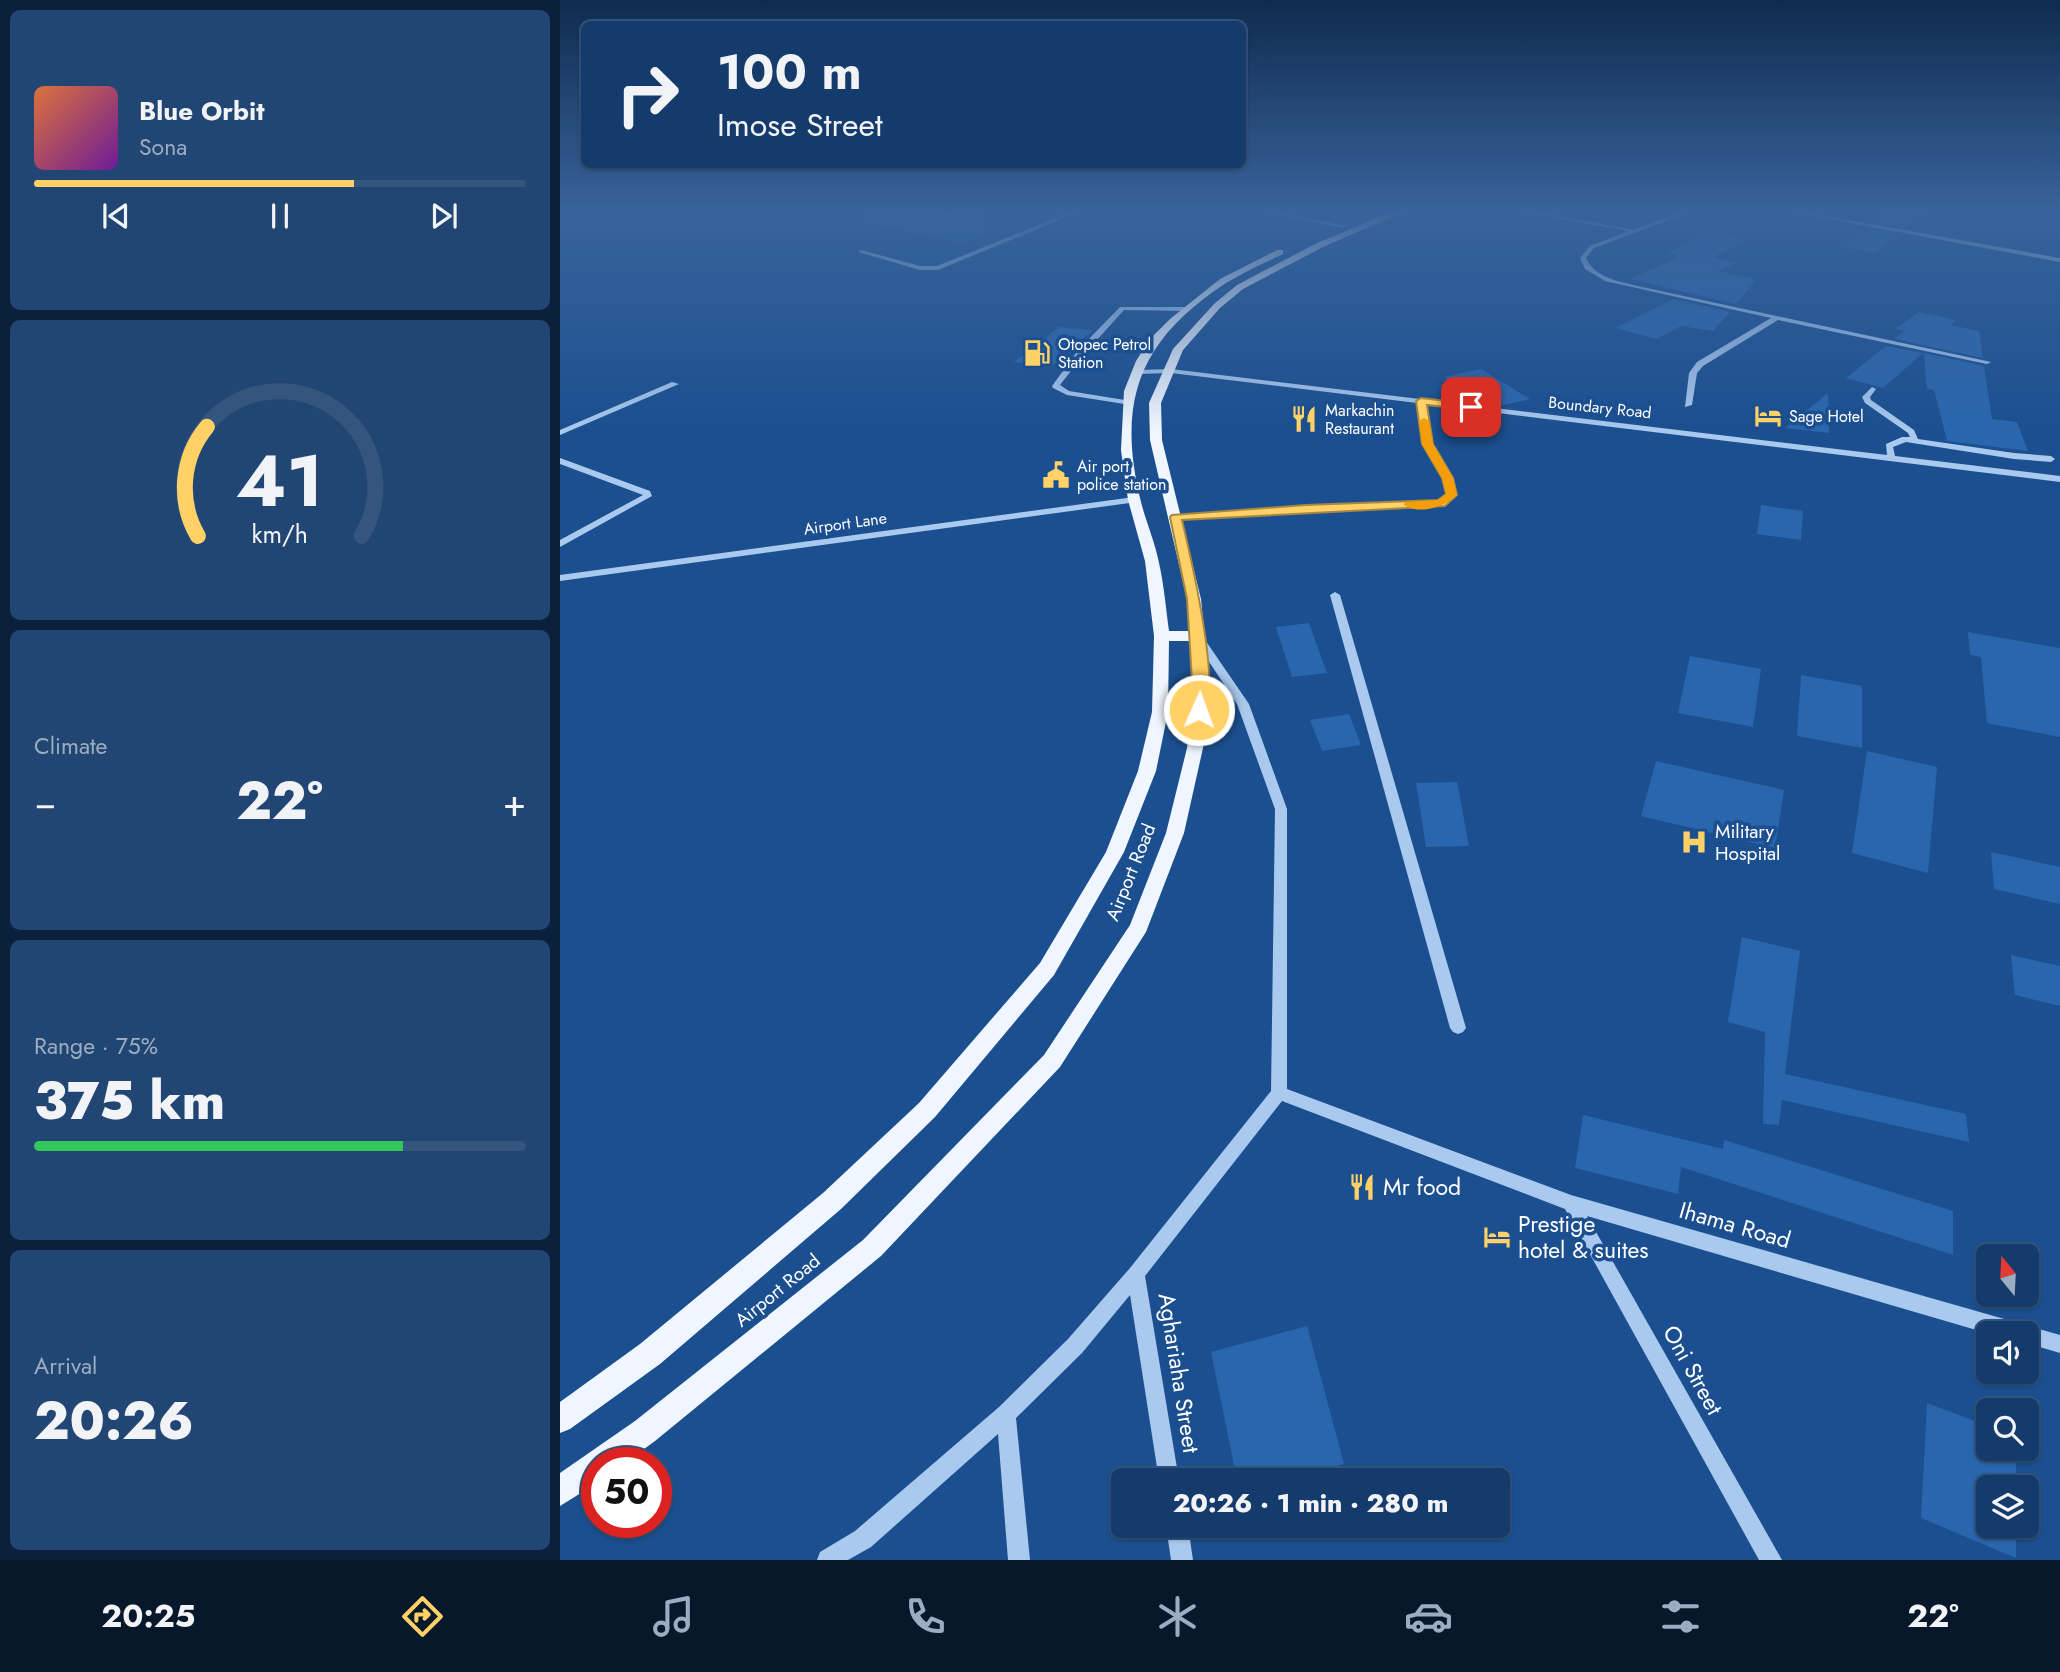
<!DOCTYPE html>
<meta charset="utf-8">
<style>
:root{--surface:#143b6b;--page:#214673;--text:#f1f3f6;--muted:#9dadc1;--line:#33557e;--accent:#ffd166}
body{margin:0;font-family:Jost,sans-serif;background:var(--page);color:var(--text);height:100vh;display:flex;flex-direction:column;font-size:26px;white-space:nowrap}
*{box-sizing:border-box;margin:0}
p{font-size:23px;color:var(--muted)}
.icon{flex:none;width:38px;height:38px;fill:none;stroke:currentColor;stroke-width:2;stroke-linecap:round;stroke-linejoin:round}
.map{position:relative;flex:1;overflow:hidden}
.details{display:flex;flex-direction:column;gap:10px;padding:10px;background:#0b203b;width:560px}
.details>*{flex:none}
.banner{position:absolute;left:21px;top:21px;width:665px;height:147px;border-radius:10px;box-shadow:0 2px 5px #0004,0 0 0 2px var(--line);background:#143b6b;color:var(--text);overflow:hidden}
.needle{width:46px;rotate:342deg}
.controls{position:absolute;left:1416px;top:1244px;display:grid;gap:14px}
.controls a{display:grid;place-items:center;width:63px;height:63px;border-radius:10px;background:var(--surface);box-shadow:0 2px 5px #0004,0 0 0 2px var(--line);font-size:35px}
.speed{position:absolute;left:21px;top:1447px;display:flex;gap:14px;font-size:35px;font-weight:700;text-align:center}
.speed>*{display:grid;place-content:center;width:91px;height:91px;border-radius:50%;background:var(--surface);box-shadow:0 2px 5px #0004,0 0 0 2px var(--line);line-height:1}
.speed .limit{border:10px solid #d22;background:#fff;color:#111}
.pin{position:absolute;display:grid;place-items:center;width:60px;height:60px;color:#fff;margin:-30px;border-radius:14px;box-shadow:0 4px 10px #0006}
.me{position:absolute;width:77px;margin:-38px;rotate:2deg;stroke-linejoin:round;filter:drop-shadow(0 0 5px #0008)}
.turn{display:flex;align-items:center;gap:24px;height:147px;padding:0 21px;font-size:32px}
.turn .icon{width:91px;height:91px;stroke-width:2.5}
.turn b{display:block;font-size:49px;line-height:60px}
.big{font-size:52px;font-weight:800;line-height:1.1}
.details .widget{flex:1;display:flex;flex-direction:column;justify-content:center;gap:10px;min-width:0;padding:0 24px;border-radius:10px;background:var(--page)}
.details .dial{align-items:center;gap:0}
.dial svg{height:182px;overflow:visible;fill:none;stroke:var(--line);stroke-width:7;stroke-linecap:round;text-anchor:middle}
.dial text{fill:var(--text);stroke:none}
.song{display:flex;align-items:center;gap:21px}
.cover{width:84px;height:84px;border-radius:10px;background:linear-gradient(135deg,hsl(20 70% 55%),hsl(280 70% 35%))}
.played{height:7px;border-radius:4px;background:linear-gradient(90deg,var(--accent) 65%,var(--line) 65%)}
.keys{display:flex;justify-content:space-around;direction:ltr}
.heat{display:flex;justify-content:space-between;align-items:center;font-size:38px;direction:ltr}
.charge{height:10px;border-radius:5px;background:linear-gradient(90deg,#34c759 75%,var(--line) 0)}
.trip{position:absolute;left:551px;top:1468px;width:399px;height:70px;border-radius:10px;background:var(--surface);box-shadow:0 2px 5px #0004,0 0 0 2px var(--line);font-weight:800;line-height:70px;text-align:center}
.tab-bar{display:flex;height:112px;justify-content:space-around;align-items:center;background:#08182b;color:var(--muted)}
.tab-bar .icon{width:49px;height:49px}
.tab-bar .selected{color:var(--accent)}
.tab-bar b{font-size:32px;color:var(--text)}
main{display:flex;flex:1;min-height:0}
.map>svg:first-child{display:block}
</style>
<main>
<section class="details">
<div class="widget">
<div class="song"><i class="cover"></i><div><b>Blue Orbit</b><p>Sona</p></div></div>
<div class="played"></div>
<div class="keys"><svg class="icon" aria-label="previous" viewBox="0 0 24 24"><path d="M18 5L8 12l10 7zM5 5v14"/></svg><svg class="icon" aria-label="pause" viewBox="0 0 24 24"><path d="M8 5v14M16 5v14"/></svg><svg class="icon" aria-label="next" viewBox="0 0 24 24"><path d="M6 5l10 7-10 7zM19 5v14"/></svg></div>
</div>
<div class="widget dial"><svg viewBox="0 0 100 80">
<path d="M14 69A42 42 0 1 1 86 69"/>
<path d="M14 69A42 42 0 0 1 18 21" stroke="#ffd166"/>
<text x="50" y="56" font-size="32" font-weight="700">41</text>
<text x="50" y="72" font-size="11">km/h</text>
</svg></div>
<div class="widget"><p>Climate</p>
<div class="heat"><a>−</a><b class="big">22°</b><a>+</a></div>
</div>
<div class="widget"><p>Range · 75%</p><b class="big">375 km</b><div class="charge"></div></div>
<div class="widget"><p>Arrival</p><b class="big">20:26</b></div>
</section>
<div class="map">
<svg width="1500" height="1560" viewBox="0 0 1500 1560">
<rect width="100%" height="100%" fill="#1b4f8f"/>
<!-- building -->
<g fill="#2a66ad">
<path d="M306,212H385L381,217L387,220L401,212H424L427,234L402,243L305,223Z"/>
<path d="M1329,212H1364L1345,228L1316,222Z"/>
<path d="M1307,229L1337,234L1315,253L1284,247Z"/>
<path d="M1151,232L1188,240L1153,257L1176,263L1158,271L1196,280L1176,304L1071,279L1120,256L1107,253Z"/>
<path d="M1113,299L1170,312L1153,331L1121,326L1096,339L1056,328Z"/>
<path d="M1359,312L1396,320L1391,325L1419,331L1423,358L1335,339L1344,331L1335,329Z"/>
<path d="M499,327L533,330L491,367L454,362Z"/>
<path d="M1326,346L1363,353L1323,388L1286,378Z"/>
<path d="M1364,353L1424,366L1432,419L1457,422L1468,451L1387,441L1374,390L1367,389Z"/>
<path d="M921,369L970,399L939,406L925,404L884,377Z"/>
<path d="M1268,393L1269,433L1225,428Z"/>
<path d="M1201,505L1243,511L1241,540L1197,534Z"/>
<path d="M749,623L767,673L732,677L716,627Z"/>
<path d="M1408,632L1500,648V737L1427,723L1421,657L1410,655Z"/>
<path d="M1130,656L1201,669L1193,727L1118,713Z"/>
<path d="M1241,675L1302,686V748L1237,736Z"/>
<path d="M789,714L801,745L762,751L750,720Z"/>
<path d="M1307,751L1377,767L1368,873L1292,853Z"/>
<path d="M1096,761L1224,790L1215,848L1081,816Z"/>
<path d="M897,782L909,846L866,847L856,783Z"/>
<path d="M1431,852L1500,867V904L1434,889Z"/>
<path d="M1182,937L1240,951L1225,1074L1406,1114L1409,1142L1222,1100L1219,1125L1203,1124L1205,1032L1168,1022Z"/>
<path d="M1451,955L1500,966V1006L1455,995Z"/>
<path d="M1023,1115L1163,1149L1164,1140L1393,1211V1255L1121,1167L1118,1194L1015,1168Z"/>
<path d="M747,1326L784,1464L726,1480H677L651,1352Z"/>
<path d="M1367,1403L1428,1426V1449H1456V1488H1428V1526H1456V1558L1361,1518Z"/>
</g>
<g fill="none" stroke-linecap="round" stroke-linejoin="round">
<!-- minor -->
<g fill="#a9c9ee" fill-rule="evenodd">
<path d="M391,212H399L388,217L383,216Z"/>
<path d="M511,212H519L378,270H360L298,252L301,250L360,266H377Z"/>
<path d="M706,212H718L785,226L782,228Z"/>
<path d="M961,212H975L1073,230L1121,212H1130L1034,248L1026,258C1035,279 1063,282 1082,287L1431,362L1427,364L1218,320L1143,366L1137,373L1132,405L1125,407L1129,373L1137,362L1211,318L1045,281L1025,269L1020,258L1030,246L1069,231Z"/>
<path d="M1231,212H1244L1500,258V262Z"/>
<path d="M560,307H627L630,309L627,311L564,310L525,353L500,385L509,391L571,401V405L507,395L493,388L492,386L519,349Z"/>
<path d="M611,369L1327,455L1326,444L1342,437H1350L1348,433L1305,403L1302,397L1312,387L1316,389L1310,397L1311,400L1354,430L1358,439L1454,453L1491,456L1495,459L1491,462L1454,459L1346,442L1333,447L1335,456L1500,476V482L865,404L871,445L892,478L895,495L884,506L746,511L616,520L613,519V515L746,505L879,501L886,494L884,478L863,445L857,403L611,373L577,374L573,372L577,370Z"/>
<path d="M112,382L119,384L0,435V430Z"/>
<path d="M0,458L90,491L92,496L0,547V540L83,495L0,464Z"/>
<path d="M574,497L578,500L577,502L0,581V575Z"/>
<path d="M775,592L780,595L906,1028L903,1032L898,1034L893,1032L890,1028L770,595Z"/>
<path d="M637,633L641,634L689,704L727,809V1089L1011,1195L1500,1335V1353L1466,1343V1334H1430L1027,1216L1222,1560H1199L1005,1209L722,1101L585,1276L619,1480H599L570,1295L522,1353L456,1418L470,1560H448L438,1434L311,1547L288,1560H257L260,1552L295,1531L439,1407L508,1339L570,1268L711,1091L715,809L677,704L632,636Z"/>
<path d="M606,1526H628L633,1560H611Z"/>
</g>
<!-- major -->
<path fill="#f0f6ff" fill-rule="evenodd" d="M832,212H843L763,247L683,289L660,308L623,350L601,403L602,440L641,599L650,691L643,748L624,833L586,932L500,1067L321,1256L95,1441L65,1463H37V1483L0,1506V1473L75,1421L303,1240L484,1055L570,925L606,833L627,748L634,691L630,641H609L608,712L596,771L564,852L494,975L375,1117L281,1209L100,1364L10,1429L0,1433V1402L80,1344L263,1193L359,1103L480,963L546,852L578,771L592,712L594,636L585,561L568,500L561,450L564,391L576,361L590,339L610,319L660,279L717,250H723V254C704,263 684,272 666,283C579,340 556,401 581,502C586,522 595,542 599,563C604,585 606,609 609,631H629L627,599L590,440L589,403L613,349L654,304L677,285L757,243Z"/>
</g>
<!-- sky -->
<linearGradient id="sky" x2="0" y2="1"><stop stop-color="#0f2b4f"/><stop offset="0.49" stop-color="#39639b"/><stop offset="1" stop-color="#39639b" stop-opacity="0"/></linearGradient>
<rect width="1500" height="431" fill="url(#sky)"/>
<!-- route -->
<path fill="#ffd166" stroke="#a68842" stroke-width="2" d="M861,398L911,404L916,407L911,410L867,405L873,444L893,478L897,495L885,506L622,520C631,558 660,682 645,713H634L627,599L610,517L612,515L746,505L878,500L886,494L882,478L862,444L856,401Z"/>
<!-- slow -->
<path fill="#f59e0b" d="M864,418L869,421L873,444L893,478L897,495C886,507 858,515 844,505L845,502L878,500L886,494L882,478L862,444L859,421Z"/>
<!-- icons -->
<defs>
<symbol id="fuel-bare" viewBox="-9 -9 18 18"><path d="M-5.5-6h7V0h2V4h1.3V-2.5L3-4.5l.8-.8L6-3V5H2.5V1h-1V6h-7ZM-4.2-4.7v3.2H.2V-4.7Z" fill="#ffd166" stroke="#1b4f8f" stroke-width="2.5" paint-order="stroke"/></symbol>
<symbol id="hotel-bare" viewBox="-9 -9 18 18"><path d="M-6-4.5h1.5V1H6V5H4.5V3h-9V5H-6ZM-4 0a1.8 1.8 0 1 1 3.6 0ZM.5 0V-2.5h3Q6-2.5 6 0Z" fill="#ffd166" stroke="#1b4f8f" stroke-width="2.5" paint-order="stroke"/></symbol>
<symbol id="restaurant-bare" viewBox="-9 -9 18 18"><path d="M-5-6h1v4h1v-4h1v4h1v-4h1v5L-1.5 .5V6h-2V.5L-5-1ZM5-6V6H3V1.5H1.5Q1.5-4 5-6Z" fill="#ffd166" stroke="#1b4f8f" stroke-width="2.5" paint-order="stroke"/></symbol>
<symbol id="civic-bare" viewBox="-9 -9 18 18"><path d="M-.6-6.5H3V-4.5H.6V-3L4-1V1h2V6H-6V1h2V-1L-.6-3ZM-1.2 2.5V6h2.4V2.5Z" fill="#ffd166" stroke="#1b4f8f" stroke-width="2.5" paint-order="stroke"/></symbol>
<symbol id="hospital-bare" viewBox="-9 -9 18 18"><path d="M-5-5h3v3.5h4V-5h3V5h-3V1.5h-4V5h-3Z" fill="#ffd166" stroke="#1b4f8f" stroke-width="2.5" paint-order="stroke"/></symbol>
</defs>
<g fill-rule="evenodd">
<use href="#fuel-bare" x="458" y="334" width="38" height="38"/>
<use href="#hotel-bare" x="1189" y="397" width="38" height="38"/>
<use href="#restaurant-bare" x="725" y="400" width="38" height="38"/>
<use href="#civic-bare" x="477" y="456" width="38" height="38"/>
<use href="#hospital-bare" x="1115" y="823" width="38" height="38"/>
<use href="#restaurant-bare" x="783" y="1168" width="38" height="38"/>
<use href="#hotel-bare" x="918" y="1218" width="38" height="38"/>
</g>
<g text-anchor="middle" stroke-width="7" stroke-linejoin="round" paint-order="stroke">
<!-- far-poi labels -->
<g font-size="16" fill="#fff" stroke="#1b4f8f" text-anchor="start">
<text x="498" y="350">Otopec Petrol<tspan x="498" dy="18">Station</tspan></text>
<text x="765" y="416">Markachin<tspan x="765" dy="18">Restaurant</tspan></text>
<text x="1229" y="422">Sage Hotel</text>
<text x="517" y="472">Air port<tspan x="517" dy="18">police station</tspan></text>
</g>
<!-- far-street labels -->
<g font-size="16" fill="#fff" stroke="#1b4f8f">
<text transform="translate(1040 407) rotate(6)" y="6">Boundary Road</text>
<text transform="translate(285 523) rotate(-8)" y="6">Airport Lane</text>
</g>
<!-- poi labels -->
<g font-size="19" fill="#fff" stroke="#1b4f8f" text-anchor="start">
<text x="1155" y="838">Military<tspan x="1155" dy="22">Hospital</tspan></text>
</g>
<!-- street labels -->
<g font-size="19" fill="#fff" stroke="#1b4f8f">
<text transform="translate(570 872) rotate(-68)" y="7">Airport Road</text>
<text transform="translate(217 1290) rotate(-39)" y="7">Airport Road</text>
</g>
<!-- near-poi labels -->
<g font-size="23" fill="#fff" stroke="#1b4f8f" text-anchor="start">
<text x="823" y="1195">Mr food</text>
<text x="958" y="1232">Prestige<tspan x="958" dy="26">hotel &amp; suites</tspan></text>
</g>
<!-- near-street labels -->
<g font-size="23" fill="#fff" stroke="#1b4f8f">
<text transform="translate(1175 1225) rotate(16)" y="8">Ihama Road</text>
<text transform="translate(1133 1370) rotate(61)" y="8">Oni Street</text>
<text transform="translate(619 1373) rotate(81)" y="8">Aghariaha Street</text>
</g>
</g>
</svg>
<div class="controls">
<a><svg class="needle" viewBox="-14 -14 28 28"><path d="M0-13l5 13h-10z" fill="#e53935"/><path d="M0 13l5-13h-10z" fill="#9dadc1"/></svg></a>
<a><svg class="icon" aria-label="sound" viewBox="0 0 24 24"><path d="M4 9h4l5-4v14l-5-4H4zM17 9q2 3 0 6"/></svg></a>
<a><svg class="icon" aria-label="search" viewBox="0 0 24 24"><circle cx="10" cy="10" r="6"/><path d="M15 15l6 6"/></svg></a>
<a><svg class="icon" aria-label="layers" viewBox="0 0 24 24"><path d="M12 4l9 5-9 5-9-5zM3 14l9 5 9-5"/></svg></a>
</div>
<div class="speed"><div class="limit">50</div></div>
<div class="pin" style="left:911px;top:407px;background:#d93025"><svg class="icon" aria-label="arrive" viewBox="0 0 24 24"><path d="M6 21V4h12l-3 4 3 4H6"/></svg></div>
<svg class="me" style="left:639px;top:710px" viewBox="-20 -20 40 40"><circle r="17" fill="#ffd166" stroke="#fff" stroke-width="3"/><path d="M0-11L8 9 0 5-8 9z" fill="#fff"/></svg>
<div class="trip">20:26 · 1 min · 280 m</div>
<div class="banner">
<div class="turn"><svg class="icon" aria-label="right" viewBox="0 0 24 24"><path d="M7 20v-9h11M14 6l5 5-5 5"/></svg><div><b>100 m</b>Imose Street</div></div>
</div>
</div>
</main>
<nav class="tab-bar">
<b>20:25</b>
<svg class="icon selected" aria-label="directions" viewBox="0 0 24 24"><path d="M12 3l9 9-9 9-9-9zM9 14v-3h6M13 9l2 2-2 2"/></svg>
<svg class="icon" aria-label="music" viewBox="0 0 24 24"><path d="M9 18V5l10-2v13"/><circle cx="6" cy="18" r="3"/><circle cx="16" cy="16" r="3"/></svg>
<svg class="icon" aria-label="phone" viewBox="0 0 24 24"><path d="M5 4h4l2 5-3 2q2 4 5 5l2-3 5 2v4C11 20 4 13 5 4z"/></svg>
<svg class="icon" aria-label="climate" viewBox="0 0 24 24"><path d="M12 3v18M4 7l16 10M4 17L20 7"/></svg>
<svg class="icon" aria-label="car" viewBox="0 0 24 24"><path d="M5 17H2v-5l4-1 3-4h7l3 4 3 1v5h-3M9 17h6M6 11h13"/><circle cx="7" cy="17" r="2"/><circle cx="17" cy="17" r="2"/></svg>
<svg class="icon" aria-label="filters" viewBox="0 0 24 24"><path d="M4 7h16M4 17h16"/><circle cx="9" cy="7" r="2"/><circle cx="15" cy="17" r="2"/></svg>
<b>22°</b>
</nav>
